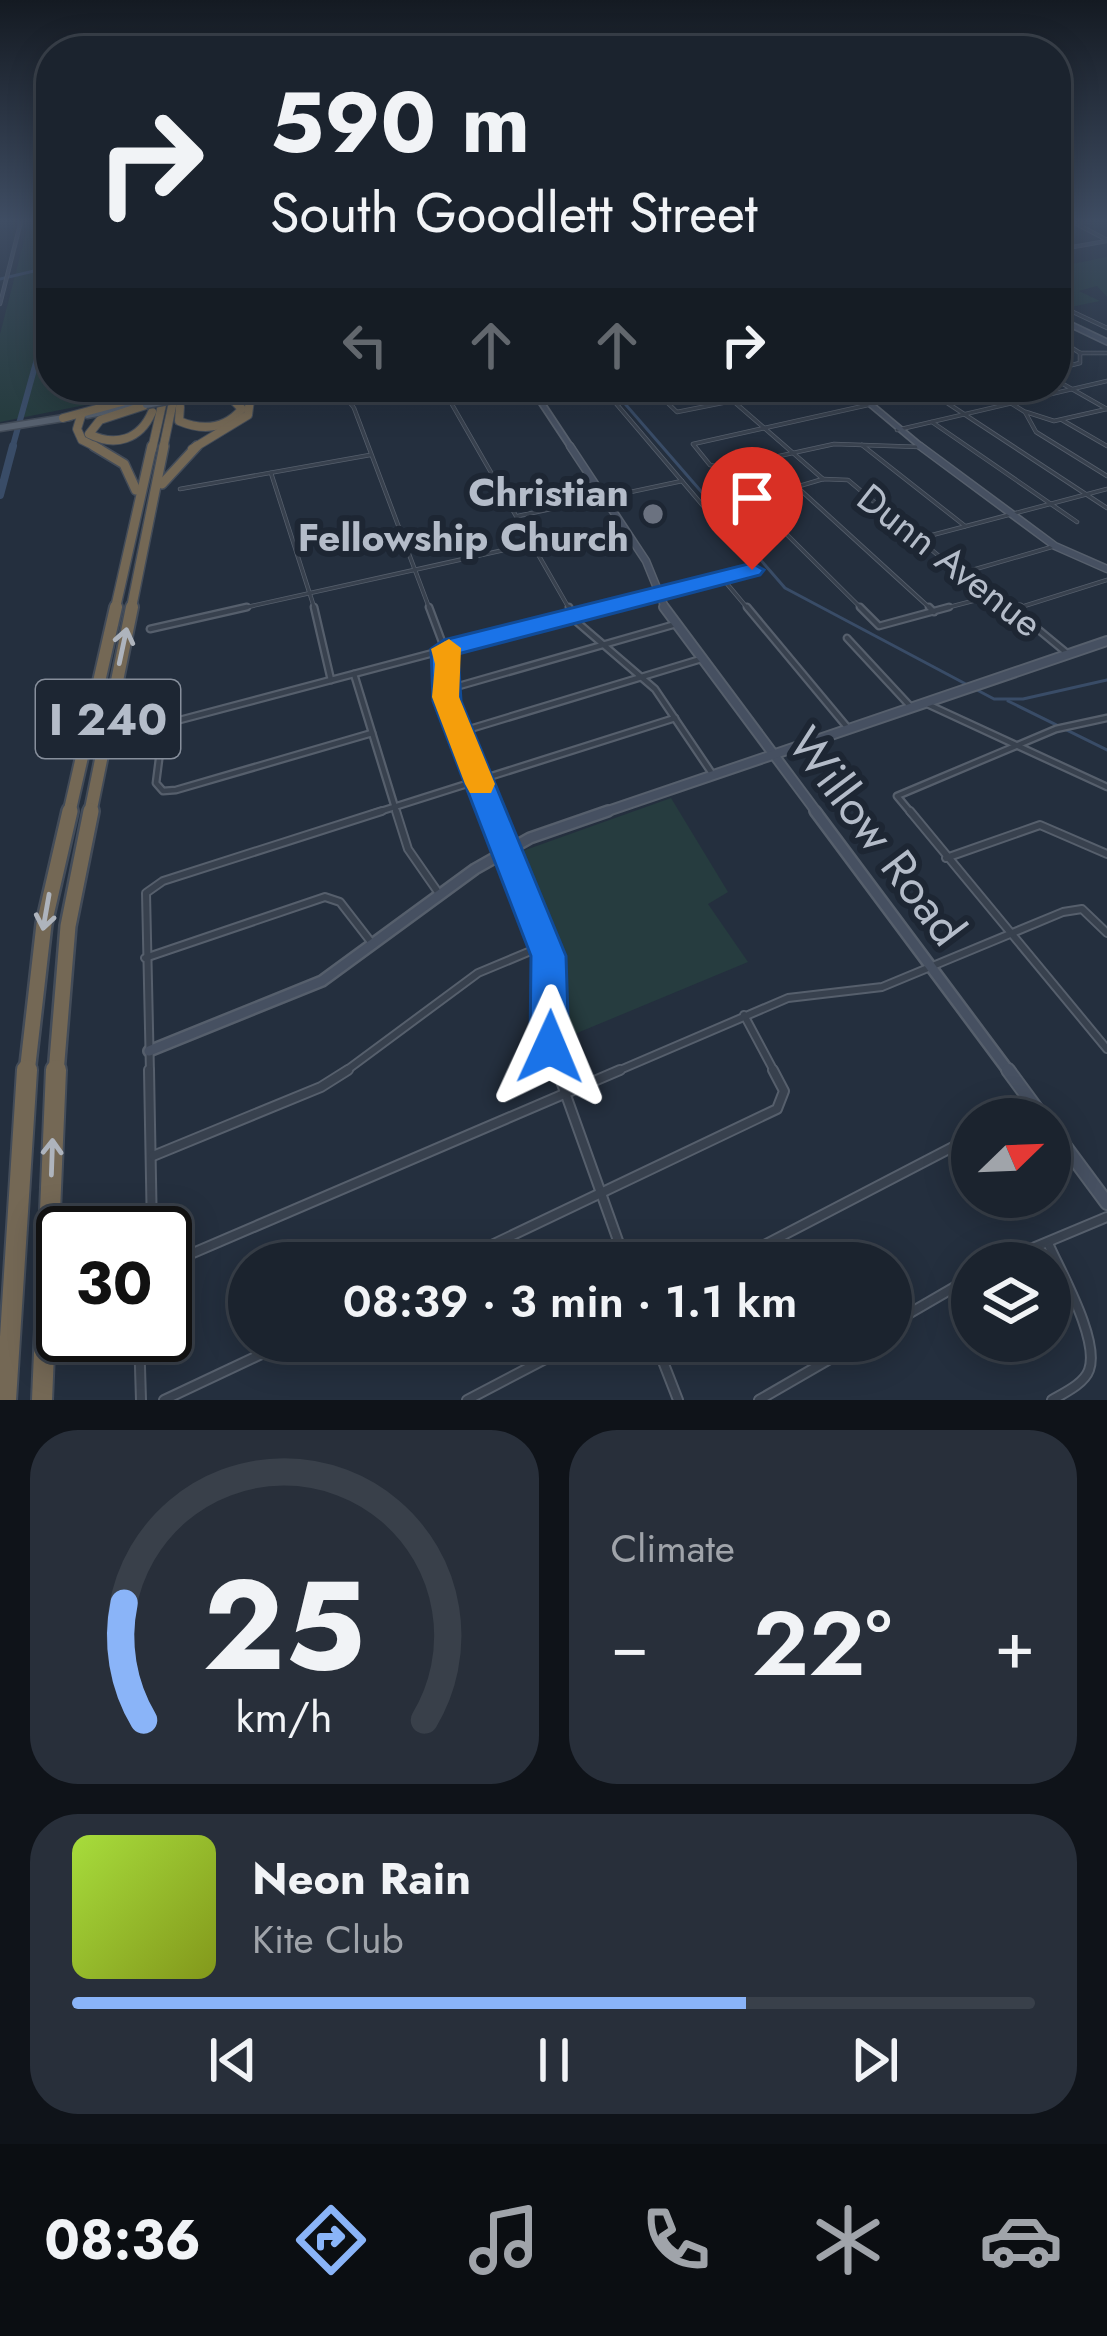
<!DOCTYPE html>
<meta charset="utf-8">
<style>
:root{--surface:#1b232e;--page:#282f3a;--text:#f1f3f6;--muted:#a0a4aa;--line:#39404a;--accent:#8ab4f8}
body{margin:0;font-family:Jost,sans-serif;background:var(--page);color:var(--text);height:100vh;display:flex;flex-direction:column;font-size:45px;white-space:nowrap}
*{box-sizing:border-box;margin:0}
p{font-size:39px;color:var(--muted)}
.icon{flex:none;width:66px;height:66px;fill:none;stroke:currentColor;stroke-width:2;stroke-linecap:round;stroke-linejoin:round}
.map{position:relative;height:1400px;overflow:hidden}
.side{display:flex;flex-direction:column;gap:30px;padding:30px;background:#0f1319;flex:1}
.side>*{flex:none}
.hud{position:absolute;left:36px;top:36px;width:1035px;height:366px;border-radius:48px;box-shadow:0 6px 30px #0003,0 0 0 3px var(--line);background:#1b232e;color:var(--text);overflow:hidden}
.needle{width:78px;rotate:67deg}
.fabs{position:absolute;left:951px;top:1098px;display:grid;gap:24px}
.fabs a{display:grid;place-items:center;width:120px;height:120px;border-radius:50%;background:var(--surface);box-shadow:0 6px 30px #0003,0 0 0 3px var(--line);font-size:60px}
.speed{position:absolute;left:36px;top:1206px;display:flex;gap:24px;font-size:60px;font-weight:700;text-align:center}
.speed>*{display:grid;place-content:center;width:156px;height:156px;border-radius:50%;background:var(--surface);box-shadow:0 6px 30px #0003,0 0 0 3px var(--line);line-height:1}
.speed .limit{border:6px solid #111;border-radius:18px;background:#fff;color:#111}
.pin{position:absolute;display:grid;place-items:center;width:102px;height:102px;color:#fff;margin:-123px -51px;border-radius:50% 50% 50% 0;rotate:-45deg;box-shadow:0 0 12px #0007}
.pin .icon{rotate:45deg}
.me{position:absolute;width:132px;margin:-66px;rotate:1deg;stroke-linejoin:round;filter:drop-shadow(0 0 9px #0008)}
.turn{display:flex;align-items:center;gap:42px;height:252px;padding:0 36px;font-size:54px}
.turn .icon{width:156px;height:156px;stroke-width:2.5}
.turn b{display:block;font-size:84px;line-height:102px}
.lanes{display:flex;align-items:center;height:114px;padding:0 36px;background:#0003;justify-content:center;gap:60px;direction:ltr}
.lanes .off{opacity:.35}
.big{font-size:90px;font-weight:600;line-height:1.1}
.side .tile{flex:1;display:flex;flex-direction:column;justify-content:center;gap:18px;min-width:0;padding:0 42px;border-radius:48px;background:var(--page)}
.side .dial{align-items:center;gap:0}
.dial svg{height:312px;overflow:visible;fill:none;stroke:var(--line);stroke-width:7;stroke-linecap:round;text-anchor:middle}
.dial text{fill:var(--text);stroke:none}
.song{display:flex;align-items:center;gap:36px}
.cover{width:144px;height:144px;border-radius:18px;background:linear-gradient(135deg,hsl(80 70% 55%),hsl(70 70% 35%))}
.played{height:12px;border-radius:6px;background:linear-gradient(90deg,var(--accent) 70%,var(--line) 70%)}
.keys{display:flex;justify-content:space-around;direction:ltr}
.heat{display:flex;justify-content:space-between;align-items:center;font-size:66px;direction:ltr}
.side .tiles{flex:1;display:grid;gap:30px;grid-template-columns:1fr 1fr}
.tile:last-child{grid-column:span 2}
.trip{position:absolute;left:228px;top:1242px;width:684px;height:120px;border-radius:60px;background:var(--surface);box-shadow:0 6px 30px #0003,0 0 0 3px var(--line);font-weight:600;line-height:120px;text-align:center}
.dock{display:flex;height:192px;justify-content:space-around;align-items:center;background:#0b0e12;color:var(--muted)}
.dock .icon{width:84px;height:84px}
.dock .current{color:var(--accent)}
.dock b{font-size:54px;color:var(--text)}
.map>svg:first-child{display:block}
</style>
<div class="map">
<svg width="1107" height="1400" viewBox="0 0 1107 1400">
<rect width="100%" height="100%" fill="#242f3e"/>
<!-- green -->
<g fill="#263c3f">
<path d="M29,221H51V387H137L105,401L0,422V334Z"/>
<path d="M1107,257V297L1097,286L1079,291L1100,301L1066,308L1056,303V267Z"/>
<path d="M671,798L728,892L708,904L748,962L558,1041L561,958L517,853Z"/>
</g>
<g fill="none" stroke-linecap="round" stroke-linejoin="round">
<!-- stream -->
<g stroke="#394c67" stroke-width="3">
<path d="M0,279L51,267"/>
<path d="M594,387L600,388"/>
<path d="M606,389L613,390L785,588L994,699H1023L1107,680"/>
<path d="M1008,701L1107,750"/>
</g>
<!-- river-far2 -->
<path stroke="#394c67" stroke-width="4.5" d="M39,323L36,305L51,285"/>
<!-- river-far1 -->
<path stroke="#394c67" stroke-width="6" d="M12,449L42,341L38,320"/>
<!-- river -->
<path stroke="#394c67" stroke-width="8" d="M0,495L13,446"/>
<defs>
<g id="street-far3">
<path d="M1056,221L1086,222"/>
<path d="M1073,222L1107,240"/>
<path d="M1056,304L1107,328"/>
<path d="M1056,338L1080,353"/>
<path d="M1080,353H1107"/>
<path d="M1056,369L1080,363V353"/>
<path d="M1056,380L1107,409"/>
<path d="M338,387L354,408L430,610"/>
<path d="M442,387L570,610"/>
<path d="M651,387L677,412L803,387"/>
<path d="M717,387L823,479"/>
<path d="M985,387L1025,412L1036,432L1107,476"/>
<path d="M929,391L1107,508"/>
<path d="M1026,412L1054,421L1107,409"/>
<path d="M1062,420L1107,446"/>
<path d="M932,422L1077,522"/>
<path d="M897,430L1107,381"/>
<path d="M862,445L965,526"/>
<path d="M920,447L834,444L724,468L710,465L693,444L944,388"/>
<path d="M271,473L315,610"/>
<path d="M796,486L932,610"/>
<path d="M180,489L370,455"/>
<path d="M518,516L682,481"/>
<path d="M921,538L1107,489"/>
<path d="M962,573L1055,546"/>
<path d="M723,579L749,610"/>
<path d="M988,597L1017,610"/>
<path d="M1015,609L1107,580"/>
<path d="M234,610L531,544"/>
<path d="M595,610L756,568L602,387"/>
<path d="M863,610L752,500L823,479L848,480L988,597"/>
<path d="M938,610L988,597"/>
</g>
<g id="street-far2">
<path d="M314,607L331,680"/>
<path d="M429,607L447,655V701L493,814"/>
<path d="M569,607L577,622L655,689L711,772"/>
<path d="M747,607L847,727"/>
<path d="M860,607L879,626L949,607"/>
<path d="M929,607L934,612"/>
<path d="M1011,607L1068,654"/>
<path d="M1015,609L1020,607"/>
<path d="M150,629L247,607"/>
<path d="M847,638L911,707"/>
<path d="M354,674L397,814"/>
<path d="M445,690L676,624"/>
<path d="M925,703L1107,787"/>
<path d="M460,732L701,659"/>
<path d="M372,733L176,790L163,791L156,783L162,736L176,721L607,607"/>
<path d="M372,814L675,718"/>
<path d="M912,814L897,796L1056,729L1107,718"/>
</g>
<g id="street-far1">
<path d="M396,811L408,849L440,895"/>
<path d="M491,811C512,862 542,916 550,970C555,1005 546,1040 558,1073"/>
<path d="M910,811L1107,1049"/>
<path d="M946,858L1040,825L1107,854"/>
<path d="M145,958L325,897L340,902L371,942"/>
<path d="M744,1015L775,1073"/>
<path d="M150,1073L146,893L163,881L382,811"/>
<path d="M343,1073L478,973L545,945"/>
<path d="M613,1073L788,998L882,987L1063,912L1082,909L1107,933"/>
</g>
<g id="street">
<path d="M149,1070L152,1233"/>
<path d="M557,1070L626,1263"/>
<path d="M1006,1119L1029,1107"/>
<path d="M153,1156L321,1087L348,1070"/>
<path d="M1048,1243C1060,1271 1100,1340 1089,1370C1084,1384 1064,1393 1052,1400"/>
<path d="M454,1263L777,1109L784,1091L773,1070"/>
<path d="M730,1263L972,1137"/>
<path d="M997,1263L1107,1217"/>
<path d="M165,1265L620,1070"/>
<path d="M891,1324L972,1277"/>
<path d="M139,1335L141,1400"/>
<path d="M655,1341L678,1400"/>
<path d="M164,1400L289,1341"/>
<path d="M467,1400L580,1341"/>
<path d="M759,1400L861,1341"/>
</g>
<g id="secondary-far5">
<path d="M1056,250L1107,241"/>
<path d="M0,304L21,221"/>
<path d="M1056,317L1068,323"/>
</g>
<g id="secondary-far4">
<path d="M1061,320L1107,342"/>
<path d="M531,387L572,449"/>
<path d="M850,387L924,449"/>
</g>
<g id="secondary-far3">
<path d="M570,446L646,561L666,610"/>
<path d="M920,446L1055,546L1107,569"/>
</g>
<g id="secondary-far2">
<path d="M664,607L818,814"/>
<path d="M599,814L1107,641"/>
</g>
<g id="secondary-far1">
<path d="M815,811L1010,1073"/>
<path d="M149,1051L322,981L475,869L530,838L608,811"/>
</g>
<g id="secondary">
<path d="M1008,1070L1044,1119"/>
<path d="M1050,1126L1107,1203"/>
</g>
<g id="primary">
<path d="M198,396L246,387"/>
<path d="M87,415L135,406"/>
<path d="M0,428L70,417"/>
</g>
<g id="highway-far4">
<path d="M146,405L100,420L89,434C115,447 140,440 152,412"/>
<path d="M180,407L179,421C203,431 225,429 242,409L231,398L191,397"/>
<path d="M81,416L77,429L82,440L100,449"/>
<path d="M63,418L122,402L148,387"/>
<path d="M152,449L166,387"/>
<path d="M163,449L176,387"/>
<path d="M192,449L248,415L251,392L259,387"/>
</g>
<g id="highway-far3">
<path d="M94,446L124,464L136,490"/>
<path d="M162,484L197,446"/>
<path d="M115,610L152,446"/>
<path d="M131,610L164,446"/>
</g>
<g id="highway-far2">
<path d="M69,814L116,607"/>
<path d="M90,814L132,607"/>
</g>
<g id="highway-far1">
<path d="M27,1073L44,924L70,811"/>
<path d="M56,1073L68,926L91,811"/>
</g>
<g id="highway">
<path d="M6,1400L27,1070"/>
<path d="M42,1400L56,1070"/>
</g>
</defs>
<!-- street-far3 casing -->
<use href="#street-far3" stroke="#565f6c" stroke-width="4.5"/>
<!-- street-far2 casing -->
<use href="#street-far2" stroke="#565f6c" stroke-width="9"/>
<!-- street-far1 casing -->
<use href="#street-far1" stroke="#565f6c" stroke-width="10"/>
<!-- street casing -->
<use href="#street" stroke="#565f6c" stroke-width="12"/>
<!-- secondary-far5 casing -->
<use href="#secondary-far5" stroke="#565f6c" stroke-width="4.5"/>
<!-- secondary-far4 casing -->
<use href="#secondary-far4" stroke="#565f6c" stroke-width="8"/>
<!-- secondary-far3 casing -->
<use href="#secondary-far3" stroke="#565f6c" stroke-width="9"/>
<!-- secondary-far2 casing -->
<use href="#secondary-far2" stroke="#565f6c" stroke-width="12"/>
<!-- secondary-far1 casing -->
<use href="#secondary-far1" stroke="#565f6c" stroke-width="14"/>
<!-- secondary casing -->
<use href="#secondary" stroke="#565f6c" stroke-width="16"/>
<!-- primary casing -->
<use href="#primary" stroke="#414a57" stroke-width="9"/>
<!-- highway-far4 casing -->
<use href="#highway-far4" stroke="#434c59" stroke-width="10"/>
<!-- highway-far3 casing -->
<use href="#highway-far3" stroke="#434c59" stroke-width="12"/>
<!-- highway-far2 casing -->
<use href="#highway-far2" stroke="#434c59" stroke-width="16"/>
<!-- highway-far1 casing -->
<use href="#highway-far1" stroke="#434c59" stroke-width="20"/>
<!-- highway casing -->
<use href="#highway" stroke="#434c59" stroke-width="24"/>
<!-- street-far3 -->
<use href="#street-far3" stroke="#38414e" stroke-width="3"/>
<!-- street-far2 -->
<use href="#street-far2" stroke="#38414e" stroke-width="4.5"/>
<!-- street-far1 -->
<use href="#street-far1" stroke="#38414e" stroke-width="6"/>
<!-- street -->
<use href="#street" stroke="#38414e" stroke-width="8"/>
<!-- secondary-far5 -->
<use href="#secondary-far5" stroke="#465061" stroke-width="3"/>
<!-- secondary-far4 -->
<use href="#secondary-far4" stroke="#465061" stroke-width="4.5"/>
<!-- secondary-far3 -->
<use href="#secondary-far3" stroke="#465061" stroke-width="6"/>
<!-- secondary-far2 -->
<use href="#secondary-far2" stroke="#465061" stroke-width="8"/>
<!-- secondary-far1 -->
<use href="#secondary-far1" stroke="#465061" stroke-width="9"/>
<!-- secondary -->
<use href="#secondary" stroke="#465061" stroke-width="12"/>
<!-- primary -->
<use href="#primary" stroke="#56606e" stroke-width="6"/>
<!-- highway-far4 -->
<use href="#highway-far4" stroke="#746855" stroke-width="8"/>
<!-- highway-far3 -->
<use href="#highway-far3" stroke="#746855" stroke-width="9"/>
<!-- highway-far2 -->
<use href="#highway-far2" stroke="#746855" stroke-width="12"/>
<!-- highway-far1 -->
<use href="#highway-far1" stroke="#746855" stroke-width="15"/>
<!-- highway -->
<use href="#highway" stroke="#746855" stroke-width="20"/>
<defs>
<path id="primary-bridge" d="M146,405L188,397"/>
</defs>
<!-- primary-bridge casing -->
<use href="#primary-bridge" stroke="#414a57" stroke-width="9" stroke-linecap="butt"/>
<!-- primary-bridge -->
<use href="#primary-bridge" stroke="#56606e" stroke-width="6"/>
</g>
<!-- one-way arrows -->
<defs><path id="oneway-shaft" d="M-6 0H5M1.5-3L5.5 0L1.5 3" fill="none" stroke-width="1.6" stroke-linecap="round" stroke-linejoin="round" transform="scale(3)"/></defs>
<g stroke="#aeb4bd">
<use href="#oneway-shaft" transform="translate(123 646) rotate(-78)"/>
<use href="#oneway-shaft" transform="translate(46 912) rotate(100)"/>
<use href="#oneway-shaft" transform="translate(52 1157) rotate(-88)"/>
</g>
<!-- sky -->
<linearGradient id="sky" x2="0" y2="1"><stop stop-color="#141a22"/><stop offset="0.53" stop-color="#3f4d63"/><stop offset="1" stop-color="#3f4d63" stop-opacity="0"/></linearGradient>
<rect width="1107" height="417" fill="url(#sky)"/>
<!-- route -->
<path fill="#1a73e8" stroke="#114b97" stroke-width="3" d="M752,563L764,570L760,575L458,654L461,701L566,956L569,1047L563,1060L550,1066L536,1060L530,1047L531,956L433,701L431,649L444,640Z"/>
<!-- slow -->
<path fill="#f59e0b" d="M449,639L461,648L459,697L495,784L491,793H470L465,784L432,697L435,664L431,649Z"/>
<!-- markers -->
<circle fill="#6b7280" stroke="#1d2633" stroke-width="4.5" cx="653" cy="514" r="12"/>
<g text-anchor="middle" stroke-width="12" stroke-linejoin="round" paint-order="stroke">
<!-- far-poi labels -->
<g font-size="39" font-weight="bold" fill="#b4bcc9" stroke="#1d2633" text-anchor="end">
<text x="629" y="506">Christian<tspan x="629" dy="45">Fellowship Church</tspan></text>
</g>
<!-- far-street labels -->
<g font-size="39" fill="#b4bcc9" stroke="#1d2633">
<text transform="translate(950 560) rotate(38)" y="14">Dunn Avenue</text>
</g>
<!-- shield labels -->
<rect fill="#1d2633" stroke="#878f9c" stroke-width="3" x="36" y="680" width="144" height="78" rx="9"/>
<g font-size="45" font-weight="bold" fill="#b4bcc9">
<text x="108" y="735">I 240</text>
</g>
<!-- street labels -->
<g font-size="48" fill="#b4bcc9" stroke="#1d2633">
<text transform="translate(877 836) rotate(53)" y="17">Willow Road</text>
</g>
</g>
</svg>
<div class="fabs">
<a><svg class="needle" viewBox="-14 -14 28 28"><path d="M0-13l5 13h-10z" fill="#e53935"/><path d="M0 13l5-13h-10z" fill="#a0a4aa"/></svg></a>
<a><svg class="icon" aria-label="layers" viewBox="0 0 24 24"><path d="M12 4l9 5-9 5-9-5zM3 14l9 5 9-5"/></svg></a>
</div>
<div class="speed"><div class="limit">30</div></div>
<div class="pin" style="left:752px;top:570px;background:#d93025"><svg class="icon" aria-label="arrive" viewBox="0 0 24 24"><path d="M6 21V4h12l-3 4 3 4H6"/></svg></div>
<svg class="me" style="left:550px;top:1047px" viewBox="-20 -20 40 40"><path d="M0-17L14 15 0 8-14 15z" fill="#1a73e8" stroke="#fff" stroke-width="4"/></svg>
<div class="trip">08:39 · 3 min · 1.1 km</div>
<div class="hud">
<div class="turn"><svg class="icon" aria-label="right" viewBox="0 0 24 24"><path d="M7 20v-9h11M14 6l5 5-5 5"/></svg><div><b>590 m</b>South Goodlett Street</div></div>
<div class="lanes"><svg class="icon off" aria-label="left" viewBox="0 0 24 24"><path d="M17 20v-9H6M10 6l-5 5 5 5"/></svg><svg class="icon off" aria-label="ahead" viewBox="0 0 24 24"><path d="M12 20V5M6 11l6-6 6 6"/></svg><svg class="icon off" aria-label="ahead" viewBox="0 0 24 24"><path d="M12 20V5M6 11l6-6 6 6"/></svg><svg class="icon" aria-label="right" viewBox="0 0 24 24"><path d="M7 20v-9h11M14 6l5 5-5 5"/></svg></div>
</div>
</div>
<section class="side">
<div class="tiles">
<div class="tile dial"><svg viewBox="0 0 100 80">
<path d="M14 69A42 42 0 1 1 86 69"/>
<path d="M14 69A42 42 0 0 1 9 39" stroke="#8ab4f8"/>
<text x="50" y="56" font-size="32" font-weight="700">25</text>
<text x="50" y="72" font-size="11">km/h</text>
</svg></div>
<div class="tile"><p>Climate</p>
<div class="heat"><a>−</a><b class="big">22°</b><a>+</a></div>
</div>
<div class="tile">
<div class="song"><i class="cover"></i><div><b>Neon Rain</b><p>Kite Club</p></div></div>
<div class="played"></div>
<div class="keys"><svg class="icon" aria-label="previous" viewBox="0 0 24 24"><path d="M18 5L8 12l10 7zM5 5v14"/></svg><svg class="icon" aria-label="pause" viewBox="0 0 24 24"><path d="M8 5v14M16 5v14"/></svg><svg class="icon" aria-label="next" viewBox="0 0 24 24"><path d="M6 5l10 7-10 7zM19 5v14"/></svg></div>
</div>
</div>
</section>
<nav class="dock">
<b>08:36</b>
<svg class="icon current" aria-label="directions" viewBox="0 0 24 24"><path d="M12 3l9 9-9 9-9-9zM9 14v-3h6M13 9l2 2-2 2"/></svg>
<svg class="icon" aria-label="music" viewBox="0 0 24 24"><path d="M9 18V5l10-2v13"/><circle cx="6" cy="18" r="3"/><circle cx="16" cy="16" r="3"/></svg>
<svg class="icon" aria-label="phone" viewBox="0 0 24 24"><path d="M5 4h4l2 5-3 2q2 4 5 5l2-3 5 2v4C11 20 4 13 5 4z"/></svg>
<svg class="icon" aria-label="climate" viewBox="0 0 24 24"><path d="M12 3v18M4 7l16 10M4 17L20 7"/></svg>
<svg class="icon" aria-label="car" viewBox="0 0 24 24"><path d="M5 17H2v-5l4-1 3-4h7l3 4 3 1v5h-3M9 17h6M6 11h13"/><circle cx="7" cy="17" r="2"/><circle cx="17" cy="17" r="2"/></svg>
</nav>
